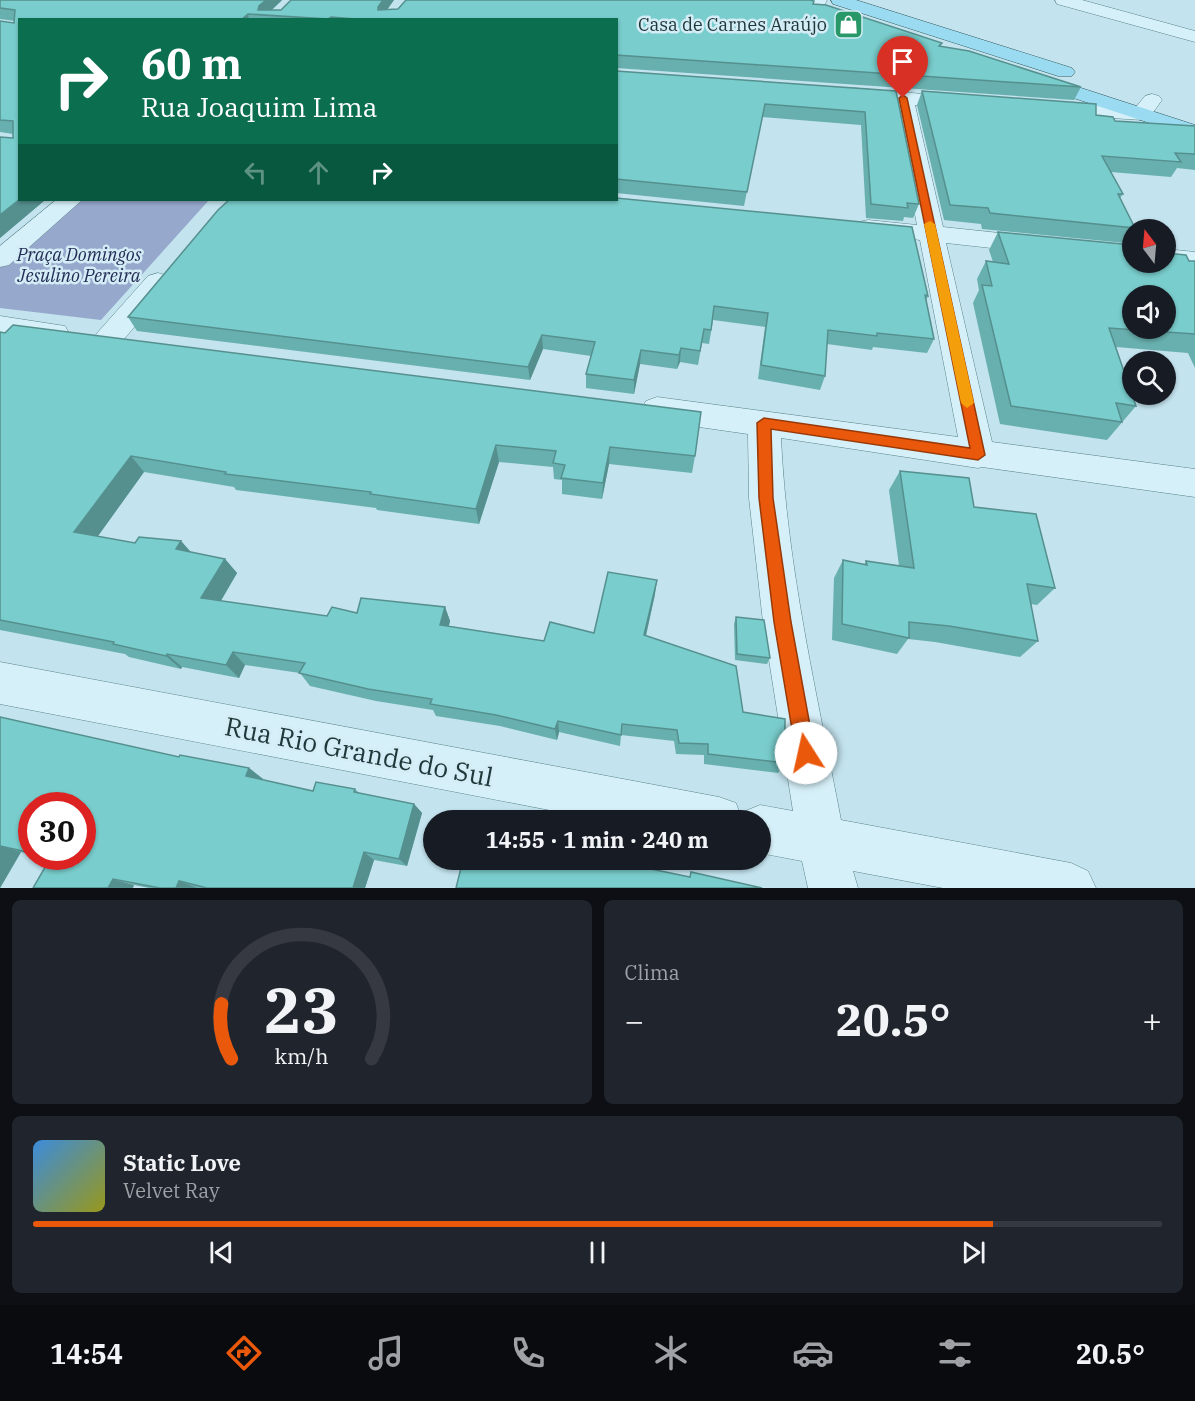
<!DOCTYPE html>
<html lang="pt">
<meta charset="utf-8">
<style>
:root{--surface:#171b24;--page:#20242c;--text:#f1f3f6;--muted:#9ea1a6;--line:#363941;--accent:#ea580c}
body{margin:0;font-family:"IBM Plex Serif",serif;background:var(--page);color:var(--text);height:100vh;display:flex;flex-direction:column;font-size:22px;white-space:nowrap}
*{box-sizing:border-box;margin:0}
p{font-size:20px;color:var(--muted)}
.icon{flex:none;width:33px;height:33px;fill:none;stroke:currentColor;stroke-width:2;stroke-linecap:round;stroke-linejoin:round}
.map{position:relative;height:888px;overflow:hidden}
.panel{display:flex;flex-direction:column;gap:12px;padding:12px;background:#0d0f14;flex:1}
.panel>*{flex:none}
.banner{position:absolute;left:18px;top:18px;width:600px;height:183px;border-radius:0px;box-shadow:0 2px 4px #0004;background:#0b6e4f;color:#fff;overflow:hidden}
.needle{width:39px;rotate:344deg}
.controls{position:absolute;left:1122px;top:219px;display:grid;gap:12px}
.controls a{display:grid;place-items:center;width:54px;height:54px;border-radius:50%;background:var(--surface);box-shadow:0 2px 4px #0004;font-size:30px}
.speed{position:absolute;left:18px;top:792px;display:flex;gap:12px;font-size:30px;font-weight:700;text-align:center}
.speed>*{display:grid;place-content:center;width:78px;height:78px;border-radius:50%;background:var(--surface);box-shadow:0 2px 4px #0004;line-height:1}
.speed .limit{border:9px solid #d22;background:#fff;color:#111}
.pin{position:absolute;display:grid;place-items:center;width:51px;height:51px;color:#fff;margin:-62px -26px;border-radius:50% 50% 50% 0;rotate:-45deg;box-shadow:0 0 6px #0007}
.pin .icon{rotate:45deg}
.me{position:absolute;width:66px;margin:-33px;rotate:350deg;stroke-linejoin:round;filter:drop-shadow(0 0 4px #0008)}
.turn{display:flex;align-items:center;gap:21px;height:126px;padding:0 24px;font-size:27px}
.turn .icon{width:78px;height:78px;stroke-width:2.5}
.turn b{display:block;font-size:42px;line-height:51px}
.lanes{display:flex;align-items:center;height:57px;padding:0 24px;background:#0003;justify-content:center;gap:30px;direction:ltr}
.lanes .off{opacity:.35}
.big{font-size:45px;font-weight:700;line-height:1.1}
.panel .card{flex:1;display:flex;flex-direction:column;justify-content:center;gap:9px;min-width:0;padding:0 21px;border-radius:9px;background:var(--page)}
.panel .dial{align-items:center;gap:0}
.dial svg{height:156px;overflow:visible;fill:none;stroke:var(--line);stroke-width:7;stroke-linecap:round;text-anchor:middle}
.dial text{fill:var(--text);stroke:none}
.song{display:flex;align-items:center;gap:18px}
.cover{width:72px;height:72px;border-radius:9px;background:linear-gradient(135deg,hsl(210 70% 55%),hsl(60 70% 35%))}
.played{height:6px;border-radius:3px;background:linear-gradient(90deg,var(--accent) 85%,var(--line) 85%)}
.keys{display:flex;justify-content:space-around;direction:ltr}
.heat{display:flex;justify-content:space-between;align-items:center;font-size:33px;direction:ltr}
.panel .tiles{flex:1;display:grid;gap:12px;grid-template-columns:1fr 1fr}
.card:last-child{grid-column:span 2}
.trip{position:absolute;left:423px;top:810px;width:348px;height:60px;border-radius:30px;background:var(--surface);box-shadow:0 2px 4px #0004;font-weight:700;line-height:60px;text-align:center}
.tabs{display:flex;height:96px;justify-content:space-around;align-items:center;background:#090b0e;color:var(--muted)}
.tabs .icon{width:42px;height:42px}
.tabs .current{color:var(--accent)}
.tabs b{font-size:27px;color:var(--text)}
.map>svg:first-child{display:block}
</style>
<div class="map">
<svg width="1195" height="888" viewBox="0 0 1195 888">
<rect width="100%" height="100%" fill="#c3e3ee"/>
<!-- green -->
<path fill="#97a8cd" d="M76,200H209L101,320L0,308V267Z"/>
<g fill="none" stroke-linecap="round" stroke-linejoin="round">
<defs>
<g id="minor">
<path d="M747,0H827L825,4C810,7 757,12 747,0Z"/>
<path d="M1055,0H1082L1195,31V42L1057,4Z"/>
<path d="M853,88L970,98L973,102L970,106L963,108L915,105L943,227L1037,237L1046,240L1050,245L1046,250L1037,253L946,243L992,442L1195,469V497L982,467L978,468L781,438C787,567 817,694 841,820L1071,863L1088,871L1096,888H943L853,871L858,888H808L802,861L760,853V820H601L0,704V662L719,797L736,803L741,817L743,812L760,805L793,811L763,622L749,498L748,434L657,421L646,417L641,409L646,401L657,397L958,437L920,240L859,232L856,227L859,222L868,220L917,225L894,103L846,98L843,94L846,90Z"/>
<path d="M1152,94L1159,96L1162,100L1149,118L1142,120L1051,114L1044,112L1041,108L1044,104L1051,102L1136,107L1145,96Z"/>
<path d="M56,200H82L9,265L0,267V246Z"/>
<path d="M1166,249L1195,252V268L1157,263L1166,262Z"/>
<path d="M158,273L168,276L172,282L168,288L118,346L108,349L98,346L93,339L98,332L148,276Z"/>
<path d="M0,316L65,326L69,333L65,340L55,343L0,336Z"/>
</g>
<g id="major">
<path d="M831,0H856L1072,68L1075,72L1072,76H1058L833,4Z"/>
<path d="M1035,73L1195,125V138L1028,83L1025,79L1028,75Z"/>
</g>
</defs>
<!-- minor casing -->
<use href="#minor" stroke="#5a8489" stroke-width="1"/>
<!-- major casing -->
<use href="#major" stroke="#2e5557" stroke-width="1"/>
<!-- minor -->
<use href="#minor" fill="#d6f0f9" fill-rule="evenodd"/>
<!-- major -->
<use href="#major" fill="#9bdbf2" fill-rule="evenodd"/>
</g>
<!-- wall -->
<g fill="#68b0af">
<path d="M0,0H282L272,10H281L291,0H394L387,10L814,1L813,4L941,47L1081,87L1074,100L616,68V20H20V200H45L0,238L13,134L0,132V21L14,23L15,21L0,19Z"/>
<path d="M616,71L896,91L919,204L913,218L904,217L903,221L866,218L861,125L762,117L744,206L616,193Z"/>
<path d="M922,91L1096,115L1115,121L1195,126V170L1177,168L1171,177L1111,172L1123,194L1120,198L1135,228L1134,230H1132V232L1125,243L982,229L981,224L944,220L917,105Z"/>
<path d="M998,232L1132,262L1195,261V368L1188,353L1116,347L1136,406L1107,440L1000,424L973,303L979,290L977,279L986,261L993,262L989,250Z"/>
<path d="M928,296L926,301L934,339L927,353L873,347L872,350L827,344L825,376L820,390L758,379L765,327L713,320L709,344L702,343L698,365L680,362L677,369L640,364L634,394L586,388V374L591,356L543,349L530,380L137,331L128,317Z"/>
<path d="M0,332L695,456L692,473L609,464L602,499L562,494V480L554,479L553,467L499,462L479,524L377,510L376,508L236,490L234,487L144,472L98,536L135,543L181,541L191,552L225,559L237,573L221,601L327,616L357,613L445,607L450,621L449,626L544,641L594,633L655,594L646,636L743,712L785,763L778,773L704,764V755L676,754L674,741L621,735L620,746L559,732L557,740L500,726L436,716L433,710L376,701L310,686L300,673L245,665L239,678L182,667L181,669L129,657L125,654L0,630Z"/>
<path d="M900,471L974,507L1055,588L1037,605L1031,604L1038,641L1020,657L935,642L908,639L897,654L832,640L834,578L843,560L864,565L866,561L899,566L889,490Z"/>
<path d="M736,617L770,658L767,664L735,660L734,624Z"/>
<path d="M0,717L179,757L249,768L263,779L262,780L313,791L355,789L359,793L414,804L422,813L407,866L374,860L365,888H149L134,885L39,856H82L32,806V855L21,852L0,888Z"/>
</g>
<!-- shaded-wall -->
<g fill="#55908f">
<path d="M266,0H282L265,16L258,10L259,6Z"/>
<path d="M383,0H394L380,19L378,7Z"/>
<path d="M248,14L249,20H241Z"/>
<path d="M20,200H45L0,238V215Z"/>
<path d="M542,335L543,349L530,380L528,367Z"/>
<path d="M681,348L680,362L677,369L679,355Z"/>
<path d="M641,350L640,364L634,394V380Z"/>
<path d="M496,445L499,462L479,524L476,509Z"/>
<path d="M610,447L609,464L602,499L603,483Z"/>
<path d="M131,456L144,472L90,547L74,532Z"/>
<path d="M181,541L194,556L176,549Z"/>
<path d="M225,559L237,573L214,612L201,598Z"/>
<path d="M657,580L655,594L643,648L644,635Z"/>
<path d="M445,607L450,621L445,638L440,625Z"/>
<path d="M233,652L245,665L239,678L226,665Z"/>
<path d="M167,654L182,667L181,669L166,656Z"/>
<path d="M558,721L559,732L557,740L555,729Z"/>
<path d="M249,768L263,779L260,786L246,776Z"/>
<path d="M414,804L422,813L407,866L399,859Z"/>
<path d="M0,846L21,852L0,888Z"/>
<path d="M364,852L374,860L365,888H353Z"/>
<path d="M113,879L134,885L133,888H108Z"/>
<path d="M179,881L197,888H176Z"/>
</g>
<!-- building -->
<g fill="#79cdcc" stroke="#55908f" stroke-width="1.5" fill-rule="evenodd">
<path d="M0,0H266L259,6L258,10H281L291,0H383L378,7V10L398,9L406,0H810L814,1L813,4L826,5L942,43L939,46L969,51L1081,87L616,55V20H366L331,17L328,19L248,14L241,20H20V199L0,215V137L13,138V121L0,120V21L14,23L15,10L0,8Z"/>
<path d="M616,71L896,91L919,204L907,203L908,208L871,204L865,112L765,104L747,192L616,179Z"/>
<path d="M922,91L1096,104V115L1113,117L1115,121L1195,126V154L1175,153L1181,162L1102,156L1123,194H1118L1135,228L990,213L988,208L950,205Z"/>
<path d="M616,198L912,227L928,296L925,295L934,339L877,333V336L828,330L825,376L761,365L768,313L714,306L711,330L704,329L700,351L681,348L679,355L641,350L634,380L586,374L595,342L542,335L528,367L128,317L218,210L229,200H616Z"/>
<path d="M998,232L1132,245V262H1166V253L1186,255L1189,261H1195V334L1109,328L1136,406L1116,403L1122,422L1011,406L982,285L992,286L986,261L1009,264ZM1132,296H1166V328H1132Z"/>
<path d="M13,325L701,412L695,456L610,447L603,483L561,478L565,465L553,463L556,451L496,445L476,509L370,494L371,492L225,474L226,472L131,456L74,532L135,543L139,537L181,541L176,549L225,559L201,598L327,616L332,607L357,613L361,598L445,607L440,625L544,641L550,622L594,633L608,572L657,580L644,635L736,666L743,712L785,719V763L708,754V744L679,743L677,730L622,724L621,735L558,721L555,729L496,715L430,704L432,699L368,689L299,673L305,663L233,652L226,665L167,654L166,656L113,644L114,642L0,620V332L5,333Z"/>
<path d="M900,471L969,478L974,507L1036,514L1055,588L1027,584L1038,641L949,626L909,622V638L842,624L843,560L867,565L866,561L914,568Z"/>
<path d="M736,617L764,620L770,658L737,654Z"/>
<path d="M0,717L179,757L180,755L249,768L246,776L313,791L316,782L355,789L354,792L414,804L399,859L364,852L353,888H207L179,881L176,888H160L113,879L108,888H33L51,857L47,856H82V806H32V853L0,846Z"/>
<path d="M463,860H612V861L690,877L691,872L762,888H456Z"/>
</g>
<!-- route -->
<path fill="#ea580c" stroke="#983908" stroke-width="1.5" d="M903,95L907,98L985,455L978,460L771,429L773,498L791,622L815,753L812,759L806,762L799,759L796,753L774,622L759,498L757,423L764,418L970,448L899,98Z"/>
<!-- slow -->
<path fill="#f59e0b" d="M930,221L935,224L974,403L967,408L961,403L924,224Z"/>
<!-- icons -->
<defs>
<symbol id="shop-square" viewBox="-11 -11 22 22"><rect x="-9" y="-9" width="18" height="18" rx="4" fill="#299868" stroke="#d3ecf6"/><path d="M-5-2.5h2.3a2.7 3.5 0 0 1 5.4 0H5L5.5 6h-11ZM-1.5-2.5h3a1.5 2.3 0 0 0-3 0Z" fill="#fff"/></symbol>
</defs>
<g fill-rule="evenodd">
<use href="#shop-square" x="832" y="8" width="33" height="33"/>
</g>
<g text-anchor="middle" stroke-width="5" stroke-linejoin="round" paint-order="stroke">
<!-- far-poi labels -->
<g font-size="18" fill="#1e3739" stroke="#d3ecf6" text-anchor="end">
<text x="827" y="31">Casa de Carnes Araújo</text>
</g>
<!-- far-park labels -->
<g font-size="18" font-style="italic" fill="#242d55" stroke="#d3ecf6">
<text x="79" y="261">Praça Domingos<tspan x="79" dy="21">Jesulino Pereira</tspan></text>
</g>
<!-- near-street labels -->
<g font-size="26" fill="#1e3739" stroke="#d3ecf6">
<text transform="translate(359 752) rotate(11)" y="9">Rua Rio Grande do Sul</text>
</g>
</g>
</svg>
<div class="controls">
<a><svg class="needle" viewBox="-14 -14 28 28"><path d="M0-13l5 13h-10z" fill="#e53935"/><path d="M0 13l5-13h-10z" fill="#9ea1a6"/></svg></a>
<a><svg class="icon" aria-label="sound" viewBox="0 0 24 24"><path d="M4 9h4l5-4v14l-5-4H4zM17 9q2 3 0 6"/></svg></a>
<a><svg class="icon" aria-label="search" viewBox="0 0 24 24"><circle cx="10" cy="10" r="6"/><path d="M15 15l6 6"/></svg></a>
</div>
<div class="speed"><div class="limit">30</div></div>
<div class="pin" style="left:903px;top:98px;background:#d93025"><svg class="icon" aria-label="arrive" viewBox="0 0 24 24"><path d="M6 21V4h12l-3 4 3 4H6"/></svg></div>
<svg class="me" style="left:806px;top:753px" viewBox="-20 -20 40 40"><circle r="19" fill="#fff"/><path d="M0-13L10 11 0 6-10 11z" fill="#ea580c"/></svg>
<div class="trip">14:55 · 1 min · 240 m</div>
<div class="banner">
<div class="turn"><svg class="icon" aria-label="right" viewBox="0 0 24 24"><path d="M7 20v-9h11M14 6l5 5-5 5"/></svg><div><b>60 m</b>Rua Joaquim Lima</div></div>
<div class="lanes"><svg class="icon off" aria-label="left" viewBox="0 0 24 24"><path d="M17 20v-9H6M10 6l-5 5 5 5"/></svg><svg class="icon off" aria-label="ahead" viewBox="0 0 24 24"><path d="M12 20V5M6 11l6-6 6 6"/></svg><svg class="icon" aria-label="right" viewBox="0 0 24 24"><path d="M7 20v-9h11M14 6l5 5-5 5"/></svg></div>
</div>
</div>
<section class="panel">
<div class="tiles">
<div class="card dial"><svg viewBox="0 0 100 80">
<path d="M14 69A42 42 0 1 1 86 69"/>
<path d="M14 69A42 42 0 0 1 9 41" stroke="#ea580c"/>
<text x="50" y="56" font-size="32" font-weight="700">23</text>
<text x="50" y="72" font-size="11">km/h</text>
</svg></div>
<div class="card"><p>Clima</p>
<div class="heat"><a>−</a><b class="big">20.5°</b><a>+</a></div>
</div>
<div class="card">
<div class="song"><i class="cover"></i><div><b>Static Love</b><p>Velvet Ray</p></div></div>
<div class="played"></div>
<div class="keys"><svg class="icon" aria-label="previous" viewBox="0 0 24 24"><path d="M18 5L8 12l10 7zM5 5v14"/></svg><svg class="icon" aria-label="pause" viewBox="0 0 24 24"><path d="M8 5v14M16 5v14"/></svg><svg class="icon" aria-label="next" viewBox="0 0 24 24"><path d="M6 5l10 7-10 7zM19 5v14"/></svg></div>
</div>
</div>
</section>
<nav class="tabs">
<b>14:54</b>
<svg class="icon current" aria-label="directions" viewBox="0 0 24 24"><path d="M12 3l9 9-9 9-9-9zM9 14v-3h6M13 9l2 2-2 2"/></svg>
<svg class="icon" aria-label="music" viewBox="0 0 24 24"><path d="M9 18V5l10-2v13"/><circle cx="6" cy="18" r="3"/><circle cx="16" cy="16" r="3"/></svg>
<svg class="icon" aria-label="phone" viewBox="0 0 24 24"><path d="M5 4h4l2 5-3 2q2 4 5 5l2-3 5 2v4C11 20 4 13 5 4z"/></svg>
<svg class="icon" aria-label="climate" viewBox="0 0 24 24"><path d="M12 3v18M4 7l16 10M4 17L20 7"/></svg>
<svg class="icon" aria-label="car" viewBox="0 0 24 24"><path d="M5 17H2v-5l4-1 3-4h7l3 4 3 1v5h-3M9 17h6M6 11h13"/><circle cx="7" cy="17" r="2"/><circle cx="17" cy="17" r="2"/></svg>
<svg class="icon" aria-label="filters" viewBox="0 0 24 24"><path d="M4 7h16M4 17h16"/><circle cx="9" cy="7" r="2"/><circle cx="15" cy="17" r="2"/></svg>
<b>20.5°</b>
</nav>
